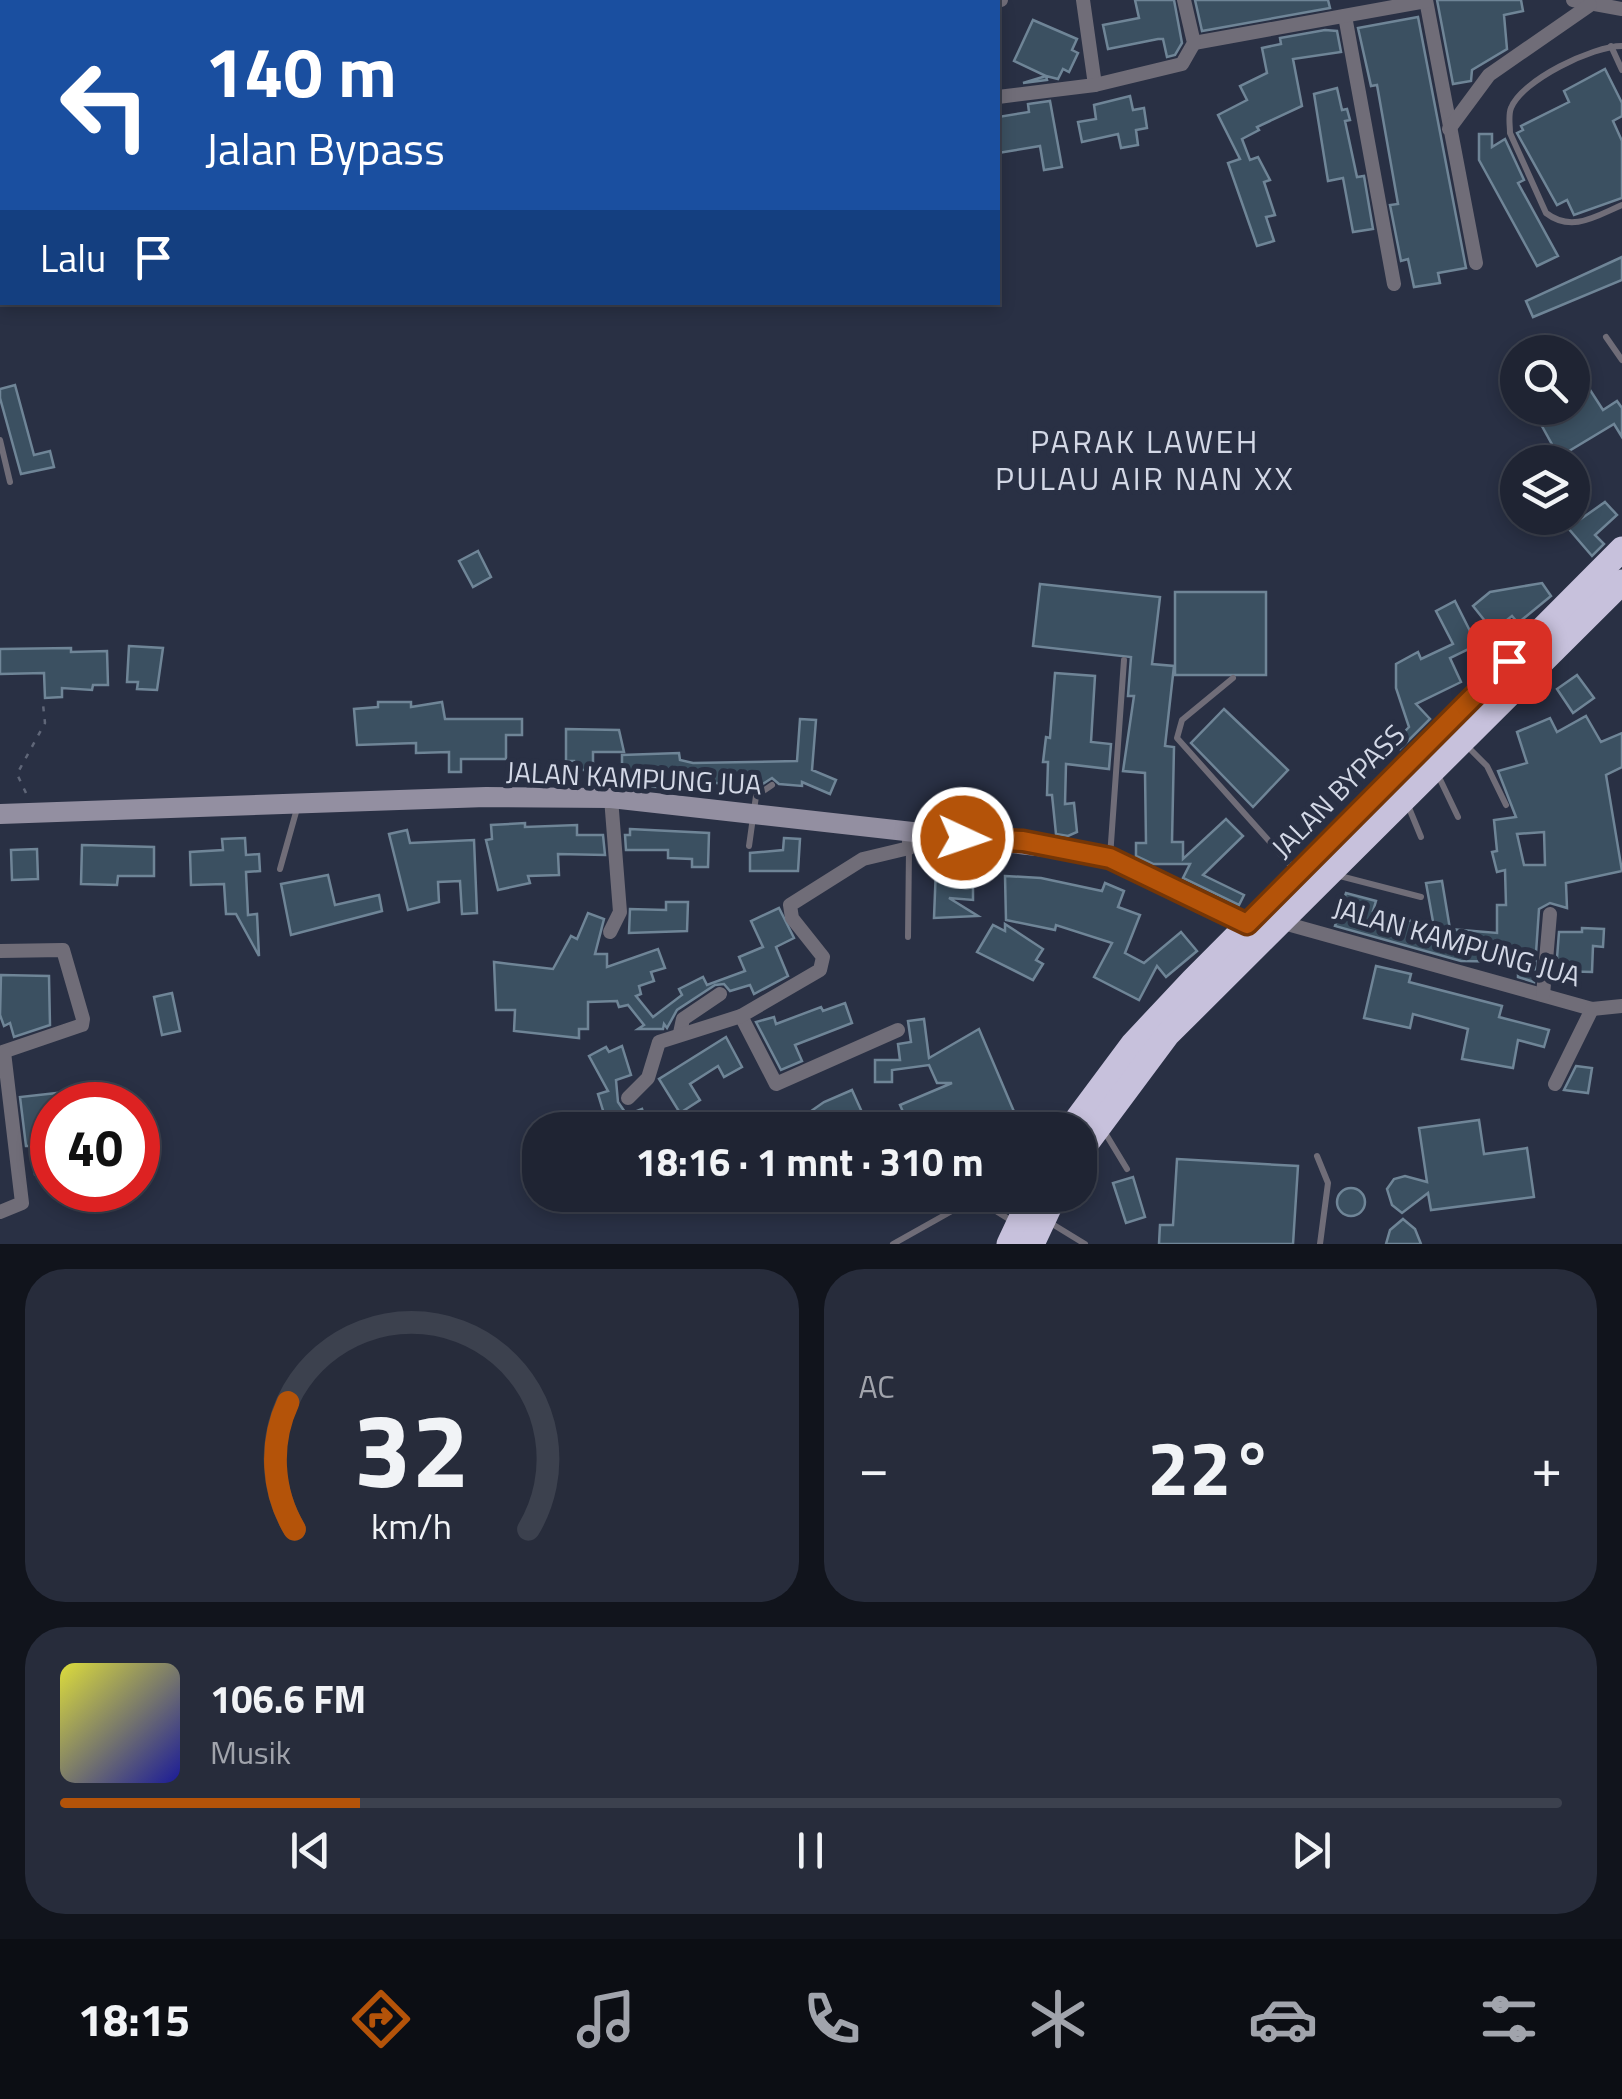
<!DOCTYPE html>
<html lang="id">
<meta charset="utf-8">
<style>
:root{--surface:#1f2433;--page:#272c3b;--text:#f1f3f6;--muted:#a1a4ac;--line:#3c414e;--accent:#b45309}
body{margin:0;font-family:"Titillium Web",sans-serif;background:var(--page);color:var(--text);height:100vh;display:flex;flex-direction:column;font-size:38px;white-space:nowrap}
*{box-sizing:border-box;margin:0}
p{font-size:32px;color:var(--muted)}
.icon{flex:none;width:55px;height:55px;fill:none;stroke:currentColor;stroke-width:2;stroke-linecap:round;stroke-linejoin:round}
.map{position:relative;height:1244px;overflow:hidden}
.sheet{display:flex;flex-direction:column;gap:25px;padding:25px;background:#11141c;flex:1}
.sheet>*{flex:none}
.top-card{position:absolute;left:0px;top:0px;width:1000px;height:305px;box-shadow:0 5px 15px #0003,0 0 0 2px var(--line);background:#1a4fa0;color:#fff;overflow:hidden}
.fabs{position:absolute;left:1500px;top:335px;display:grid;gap:20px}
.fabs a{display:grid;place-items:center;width:90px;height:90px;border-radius:50%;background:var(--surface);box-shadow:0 5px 15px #0003,0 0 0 2px var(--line);font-size:50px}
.speed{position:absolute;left:30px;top:1082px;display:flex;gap:20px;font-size:50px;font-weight:700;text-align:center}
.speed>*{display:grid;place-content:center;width:130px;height:130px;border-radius:50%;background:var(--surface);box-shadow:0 5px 15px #0003,0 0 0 2px var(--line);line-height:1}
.speed .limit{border:15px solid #d22;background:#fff;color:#111}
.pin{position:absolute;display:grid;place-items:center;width:85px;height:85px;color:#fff;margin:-42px;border-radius:20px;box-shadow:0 5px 15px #0006}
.me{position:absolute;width:110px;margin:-55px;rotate:93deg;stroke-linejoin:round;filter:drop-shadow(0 0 8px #0008)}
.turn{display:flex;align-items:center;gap:35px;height:210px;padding:0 40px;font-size:45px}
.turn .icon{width:130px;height:130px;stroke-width:2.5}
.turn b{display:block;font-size:70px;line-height:85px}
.then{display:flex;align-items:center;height:95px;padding:0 40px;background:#0003;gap:20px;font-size:38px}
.big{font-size:75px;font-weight:700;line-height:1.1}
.sheet .card{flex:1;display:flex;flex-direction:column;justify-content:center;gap:15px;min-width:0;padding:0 35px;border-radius:40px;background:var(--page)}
.sheet .dial{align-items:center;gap:0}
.dial svg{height:260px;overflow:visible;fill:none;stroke:var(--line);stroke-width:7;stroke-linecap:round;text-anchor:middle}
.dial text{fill:var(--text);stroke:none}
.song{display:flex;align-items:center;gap:30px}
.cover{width:120px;height:120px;border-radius:15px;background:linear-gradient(135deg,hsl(60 70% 55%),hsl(240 70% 35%))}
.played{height:10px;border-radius:5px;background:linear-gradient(90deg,var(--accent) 20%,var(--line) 20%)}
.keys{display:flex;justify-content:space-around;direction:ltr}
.heat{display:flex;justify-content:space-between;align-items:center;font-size:55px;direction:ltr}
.sheet .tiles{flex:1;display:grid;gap:25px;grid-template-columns:1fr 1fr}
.card:last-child{grid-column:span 2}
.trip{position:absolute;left:522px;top:1112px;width:575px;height:100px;border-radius:40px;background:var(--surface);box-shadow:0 5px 15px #0003,0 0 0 2px var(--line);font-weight:700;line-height:100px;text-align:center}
.menu{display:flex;height:160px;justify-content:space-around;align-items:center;background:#0c0e14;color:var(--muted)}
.menu .icon{width:70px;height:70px}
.menu .selected{color:var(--accent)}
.menu b{font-size:45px;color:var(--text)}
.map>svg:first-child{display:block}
</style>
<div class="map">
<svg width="1622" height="1244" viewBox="0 0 1622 1244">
<rect width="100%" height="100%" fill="#293044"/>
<!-- building -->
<g fill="#3b5061" stroke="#6f8597" stroke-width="2.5" fill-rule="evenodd">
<path d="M1135,0H1174L1182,43L1175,55L1167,57L1163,39H1158L1108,49L1103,25L1139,18Z"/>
<path d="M1195,0H1328L1330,8L1202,31Z"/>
<path d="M1437,0H1521L1523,11L1504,15L1507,49L1472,70L1471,81L1453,84Z"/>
<path d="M1418,17L1466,268L1438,273L1440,283L1414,287L1408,259L1401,261L1390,205L1398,204L1377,85L1371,86L1358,28Z"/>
<path d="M1033,20L1077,39L1072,50L1078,53L1069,72L1063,69L1058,79L1046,76L1047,80L1023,83L1046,76L1014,61Z"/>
<path d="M1325,30L1337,31L1341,52L1293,59L1302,106L1257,127L1259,130L1242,139L1250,160L1258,157L1270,180L1264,182L1275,215L1266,217L1274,241L1257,246L1228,163L1240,159L1218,115L1247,100L1240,86L1267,73L1262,48L1281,44L1280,38Z"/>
<path d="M1605,69L1622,103V116L1613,121L1622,141V198L1574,215L1567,200L1557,205L1517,133L1523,130L1521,126L1569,102L1564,91Z"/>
<path d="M1337,88L1342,110L1347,109L1350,120L1345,121L1357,177L1364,176L1373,229L1353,232L1343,178L1328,181L1314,94Z"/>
<path d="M1130,96L1133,110L1144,108L1147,128L1136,130L1138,145L1121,148L1118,134L1082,142L1078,122L1096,119L1094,105Z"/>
<path d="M1050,101L1062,167L1044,170L1040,146L998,153V117L1029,112L1028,104Z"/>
<path d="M1479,134H1492V147L1505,139L1524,180L1518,183L1558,256L1537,266L1479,160Z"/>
<path d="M1622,257V280L1533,317L1526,301Z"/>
<path d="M1572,362L1603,410L1617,401L1622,408V437L1614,424L1559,457L1532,408H1572Z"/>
<path d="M15,385L34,455L50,451L54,467L21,474L0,398V389Z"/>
<path d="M1605,502L1617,515L1595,535L1604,544L1592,556L1568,528Z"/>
<path d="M478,551L491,577L473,587L459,561Z"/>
<path d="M1542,583L1551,596L1518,623L1512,616L1493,631L1473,606L1490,592Z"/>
<path d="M1040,584L1160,597L1152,664L1174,666L1165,746L1174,747L1172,842H1183V859L1226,819L1243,836L1203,875L1244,895L1239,905L1183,878L1190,864H1153L1136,856V843H1146L1145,773L1123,771L1134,696H1128L1131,657L1033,646Z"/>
<rect x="1175" y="592" width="91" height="83"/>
<path d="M1455,601L1477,645L1450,658L1461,682L1416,704L1430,719L1400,749L1394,743L1409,727L1396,688V664L1418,652L1421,659L1453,644L1436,611Z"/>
<path d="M129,646L163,648L157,690L137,689L138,682H127Z"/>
<path d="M71,648V652L107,651L108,685H93L92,690L62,688V697L45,698L44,673L0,674V649Z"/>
<path d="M1055,673L1095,676L1091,742L1111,744L1109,769L1066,764L1065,804L1074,803L1077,832L1068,836L1056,834L1052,795H1047L1048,762H1043L1046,737L1050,738Z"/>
<path d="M1577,675L1594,698L1573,713L1557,689Z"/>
<path d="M378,702H411V707L442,702L445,719H522V735H506V759H461V772H449V752L416,753V743L357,745L354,709L378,707Z"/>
<path d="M1224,709L1288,770L1253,807L1191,743Z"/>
<path d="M1586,716L1601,742L1622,733V767L1606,775L1622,871L1566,883L1567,908L1550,903L1539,909L1534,982L1518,977V962L1461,961L1335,926L1346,893L1376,901L1373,911L1434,927L1426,883L1442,881L1450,929L1497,933V905H1506L1505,870L1497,872L1492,852L1497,851L1494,820L1516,817L1498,771L1527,763L1517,732L1550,718L1557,732ZM1544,832L1545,865H1524L1517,834Z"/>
<path d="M800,719L816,720L812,770L836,780L830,794L802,782V786L779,784L772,778L755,789L697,780L656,781V787L622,785V755L679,753L680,760L693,763L797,761Z"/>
<path d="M566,729L619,730L624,752H593V770H574V761H566Z"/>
<path d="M525,823V827L577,825V835H603L605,855L558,854L559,875L528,876L530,883L498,890L486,840L492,839L491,825Z"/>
<path d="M630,829L709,833L708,867H692V859L668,858V850H626L625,835H630Z"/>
<path d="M407,830L410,843L474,840L477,913L462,914L460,881L438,882L439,902L408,910L389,834Z"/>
<path d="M245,838L246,855L259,854L260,871L246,872L248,915L257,914L259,956L236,914H226L224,884L191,885L190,852L223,850L222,839Z"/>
<path d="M784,838L800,839L798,871H750V853L783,850Z"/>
<path d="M82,845L154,847V876H118L117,885L81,884Z"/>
<path d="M37,849L38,879L12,880L11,850Z"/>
<path d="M936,867L973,869V900L949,898L978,916L934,918Z"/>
<path d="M328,875L335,905L379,895L382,911L291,935L281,884Z"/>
<path d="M1005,876L1041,878L1102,891L1105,883L1124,891L1118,907L1140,915L1125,953L1144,963L1181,932L1197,951L1166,977L1157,966L1139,1000L1094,977L1112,943L1056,925L1055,930L1006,920Z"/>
<path d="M666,902H688L687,931L629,933L630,909L666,910Z"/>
<path d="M779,908L794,938L776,947L788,976L754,994L750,985L730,991L724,984L715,985L677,1010L667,1028L664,1024L663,1029H638L644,1025L628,1005L619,1007L617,1001L588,1002V1029H579V1038L514,1031L515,1010H496L494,962L553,969L571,936L577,939L588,913L604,919L595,954H607V967L658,949L665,968L651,972L654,981L639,986L641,994L636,996L653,1017L682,995L679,989L703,977L707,985L745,971L739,957L763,947L751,921Z"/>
<path d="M1005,924L1043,949L1036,960L1043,964L1033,980L977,952L993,925L1005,931Z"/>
<path d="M1582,928L1604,929L1603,947L1593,946L1592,972L1556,971L1559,932H1582Z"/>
<path d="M1376,966L1411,974L1409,982L1502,1006L1499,1017L1549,1030L1544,1047L1518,1040L1513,1068L1462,1059L1468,1029L1413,1014L1410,1028L1364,1018Z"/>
<path d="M1,975L49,976L50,1025L14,1037L10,1023L4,1026L0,1015Z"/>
<path d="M172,993L180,1031L162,1035L154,997Z"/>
<path d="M845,1003L852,1023L795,1045L802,1061L781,1070L756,1022L774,1017L776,1024L821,1007L823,1011Z"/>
<path d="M924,1019L929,1058L979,1029L1018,1121L997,1130H911L900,1105L952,1083H937L929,1065L892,1070V1082H875V1060H900L898,1044L911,1042L908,1021Z"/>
<path d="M726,1037L742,1067L724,1077L718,1066L690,1084L700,1100L680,1113L659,1079Z"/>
<path d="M622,1046L631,1075L616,1080L618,1102L627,1115L642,1109L649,1130H609L598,1094L608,1091L589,1056L606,1047L609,1052Z"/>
<path d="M1576,1066L1592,1068L1588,1093L1564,1090Z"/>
<path d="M852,1090L870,1130H784L824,1102Z"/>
<path d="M57,1093L52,1118H45L52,1172L35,1174L31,1146H26L20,1097Z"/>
<path d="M1479,1120L1484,1154L1527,1148L1534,1197L1431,1210L1428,1193L1402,1213L1392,1205L1387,1189L1394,1179L1405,1176L1427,1182L1419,1128Z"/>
<path d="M1177,1159L1298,1166L1293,1244H1159L1160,1225H1173Z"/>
<path d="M1133,1177L1145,1217L1126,1223L1113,1183Z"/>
<circle cx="1351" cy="1202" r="14"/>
<path d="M1403,1219L1415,1229L1421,1244H1386L1390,1230Z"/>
</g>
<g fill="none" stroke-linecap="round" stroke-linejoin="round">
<!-- path -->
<path stroke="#5f6678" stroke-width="2.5" stroke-dasharray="5 8" stroke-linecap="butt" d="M26,793L17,774L45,723L43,704"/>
<!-- lane -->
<g stroke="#706d78" stroke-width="6">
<path d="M1611,46L1622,70"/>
<path d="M1622,46C1593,46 1522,80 1511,108C1508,115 1510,125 1510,133L1546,213C1572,233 1596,216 1622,205"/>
<path d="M1606,337L1622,360"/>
<path d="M0,440L10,482"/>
<path d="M1233,678L1182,720L1177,738L1294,869"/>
<path d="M1465,744L1487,766L1506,805"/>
<path d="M1437,773L1458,817"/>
<path d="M1407,803L1421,837"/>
<path d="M749,846L756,796L772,785"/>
<path d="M1110,857L1124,660"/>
<path d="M280,869L298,805"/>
<path d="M1336,875L1421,897"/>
<path d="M908,937L909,849"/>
<path d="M1104,1131L1127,1169"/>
<path d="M1317,1156L1328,1183L1320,1244"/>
<path d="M1049,1222L1085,1244"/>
<path d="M893,1244L975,1198L1012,1221"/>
</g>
<!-- street -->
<g stroke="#706d78" stroke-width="14">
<path d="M118,0L120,2"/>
<path d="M352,0L353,2"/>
<path d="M435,0L436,2"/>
<path d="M521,0L522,2"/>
<path d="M966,0V2"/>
<path d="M1083,0L1095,85"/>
<path d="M1426,0L1476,263"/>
<path d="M1573,0L1622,9"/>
<path d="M213,2L216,0"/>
<path d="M471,2L477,0"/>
<path d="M987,2L1001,0"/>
<path d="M1345,16L1394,284"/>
<path d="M1194,43L1426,1"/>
<path d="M998,97L1095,85L1182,64L1194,43L1184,0"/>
<path d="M0,110L2,108"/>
<path d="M1449,129L1489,75L1590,5"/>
<path d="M0,175L2,178"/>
<path d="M1280,922L1592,1009L1622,1006"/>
<path d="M610,932L620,912L611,798"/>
<path d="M0,951L63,950L83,1019L82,1025L0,1053"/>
<path d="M1543,995L1550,914"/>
<path d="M741,1016L776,1084L898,1030"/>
<path d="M680,1033L683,1019L720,994"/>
<path d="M1555,1084L1592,1009"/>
<path d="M628,1098L648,1078L659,1042L741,1016L820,970L823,957L792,918L790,905L863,859L909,848V832"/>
<path d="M0,1212L22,1203L4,1052"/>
</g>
<!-- secondary -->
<path stroke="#938fa1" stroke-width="20" d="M0,814L486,797L611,798L1082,851L1110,859L1247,924"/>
<!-- highway -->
<g stroke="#c7c1dc" stroke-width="25">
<path d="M1069,1130L1133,1044L1193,980L1622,549"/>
<path d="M1080,1152L1167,1035L1622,582"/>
<path d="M1009,1244L1032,1195"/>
<path d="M1032,1244L1055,1195"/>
</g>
</g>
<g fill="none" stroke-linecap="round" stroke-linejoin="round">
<defs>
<path id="route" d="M963,838L1023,841L1110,858L1247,924L1509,661"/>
</defs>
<!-- route casing -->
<use href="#route" stroke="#753606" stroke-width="25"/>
<!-- route -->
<use href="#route" stroke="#b45309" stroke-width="18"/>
</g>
<g text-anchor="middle" stroke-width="10" stroke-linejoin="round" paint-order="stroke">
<!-- street labels -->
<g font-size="28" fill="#d3d8e6" stroke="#293044">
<text transform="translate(634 778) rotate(3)" y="10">JALAN KAMPUNG JUA</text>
<text transform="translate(1338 791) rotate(-45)" y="10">JALAN BYPASS</text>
<text transform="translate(1457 942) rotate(16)" y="10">JALAN KAMPUNG JUA</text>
</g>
<!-- quarter labels -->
<g font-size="32" letter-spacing="2.5" fill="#d3d8e6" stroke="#293044">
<text x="1145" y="453">PARAK LAWEH<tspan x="1145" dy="37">PULAU AIR NAN XX</tspan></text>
</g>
</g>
</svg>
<div class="fabs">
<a><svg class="icon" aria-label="search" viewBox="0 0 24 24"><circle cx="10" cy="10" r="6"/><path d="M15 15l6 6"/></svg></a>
<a><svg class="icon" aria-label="layers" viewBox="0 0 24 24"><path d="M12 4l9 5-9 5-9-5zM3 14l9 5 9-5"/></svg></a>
</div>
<div class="speed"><div class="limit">40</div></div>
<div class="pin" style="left:1509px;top:661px;background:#d93025"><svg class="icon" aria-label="arrive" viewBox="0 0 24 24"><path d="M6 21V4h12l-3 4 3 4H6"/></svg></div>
<svg class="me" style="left:963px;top:838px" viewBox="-20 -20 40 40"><circle r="17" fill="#b45309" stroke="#fff" stroke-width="3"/><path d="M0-11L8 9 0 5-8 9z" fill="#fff"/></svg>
<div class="trip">18:16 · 1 mnt · 310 m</div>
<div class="top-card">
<div class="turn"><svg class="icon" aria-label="left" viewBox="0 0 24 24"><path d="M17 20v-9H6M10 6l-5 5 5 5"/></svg><div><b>140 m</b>Jalan Bypass</div></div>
<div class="then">Lalu<svg class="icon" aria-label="arrive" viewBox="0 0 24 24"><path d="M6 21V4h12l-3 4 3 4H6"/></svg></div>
</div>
</div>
<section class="sheet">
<div class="tiles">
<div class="card dial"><svg viewBox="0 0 100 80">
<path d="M14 69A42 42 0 1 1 86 69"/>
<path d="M14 69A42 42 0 0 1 12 30" stroke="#b45309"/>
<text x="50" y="56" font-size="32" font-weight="700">32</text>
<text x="50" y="72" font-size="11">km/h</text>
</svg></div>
<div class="card"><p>AC</p>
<div class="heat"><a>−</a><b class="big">22°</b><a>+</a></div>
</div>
<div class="card">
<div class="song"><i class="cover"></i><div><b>106.6 FM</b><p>Musik</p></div></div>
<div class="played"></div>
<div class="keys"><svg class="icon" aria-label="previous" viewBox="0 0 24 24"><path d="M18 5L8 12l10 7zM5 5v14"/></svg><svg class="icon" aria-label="pause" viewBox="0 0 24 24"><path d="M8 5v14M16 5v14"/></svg><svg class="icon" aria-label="next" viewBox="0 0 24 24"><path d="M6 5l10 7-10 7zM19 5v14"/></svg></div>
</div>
</div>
</section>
<nav class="menu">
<b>18:15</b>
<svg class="icon selected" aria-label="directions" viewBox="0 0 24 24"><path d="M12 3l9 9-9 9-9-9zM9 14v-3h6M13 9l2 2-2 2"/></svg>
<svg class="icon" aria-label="music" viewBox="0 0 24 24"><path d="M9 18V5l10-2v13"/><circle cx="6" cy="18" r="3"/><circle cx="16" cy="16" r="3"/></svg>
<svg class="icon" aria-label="phone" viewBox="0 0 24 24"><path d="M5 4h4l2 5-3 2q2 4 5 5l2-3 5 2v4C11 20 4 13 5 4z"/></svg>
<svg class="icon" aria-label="climate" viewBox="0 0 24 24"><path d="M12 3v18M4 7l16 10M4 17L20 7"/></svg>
<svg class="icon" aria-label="car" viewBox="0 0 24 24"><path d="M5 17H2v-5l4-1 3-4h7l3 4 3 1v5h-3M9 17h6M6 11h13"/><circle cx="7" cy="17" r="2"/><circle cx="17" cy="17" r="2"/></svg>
<svg class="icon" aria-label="filters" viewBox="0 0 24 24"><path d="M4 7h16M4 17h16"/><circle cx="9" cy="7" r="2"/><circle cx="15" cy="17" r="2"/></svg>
</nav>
